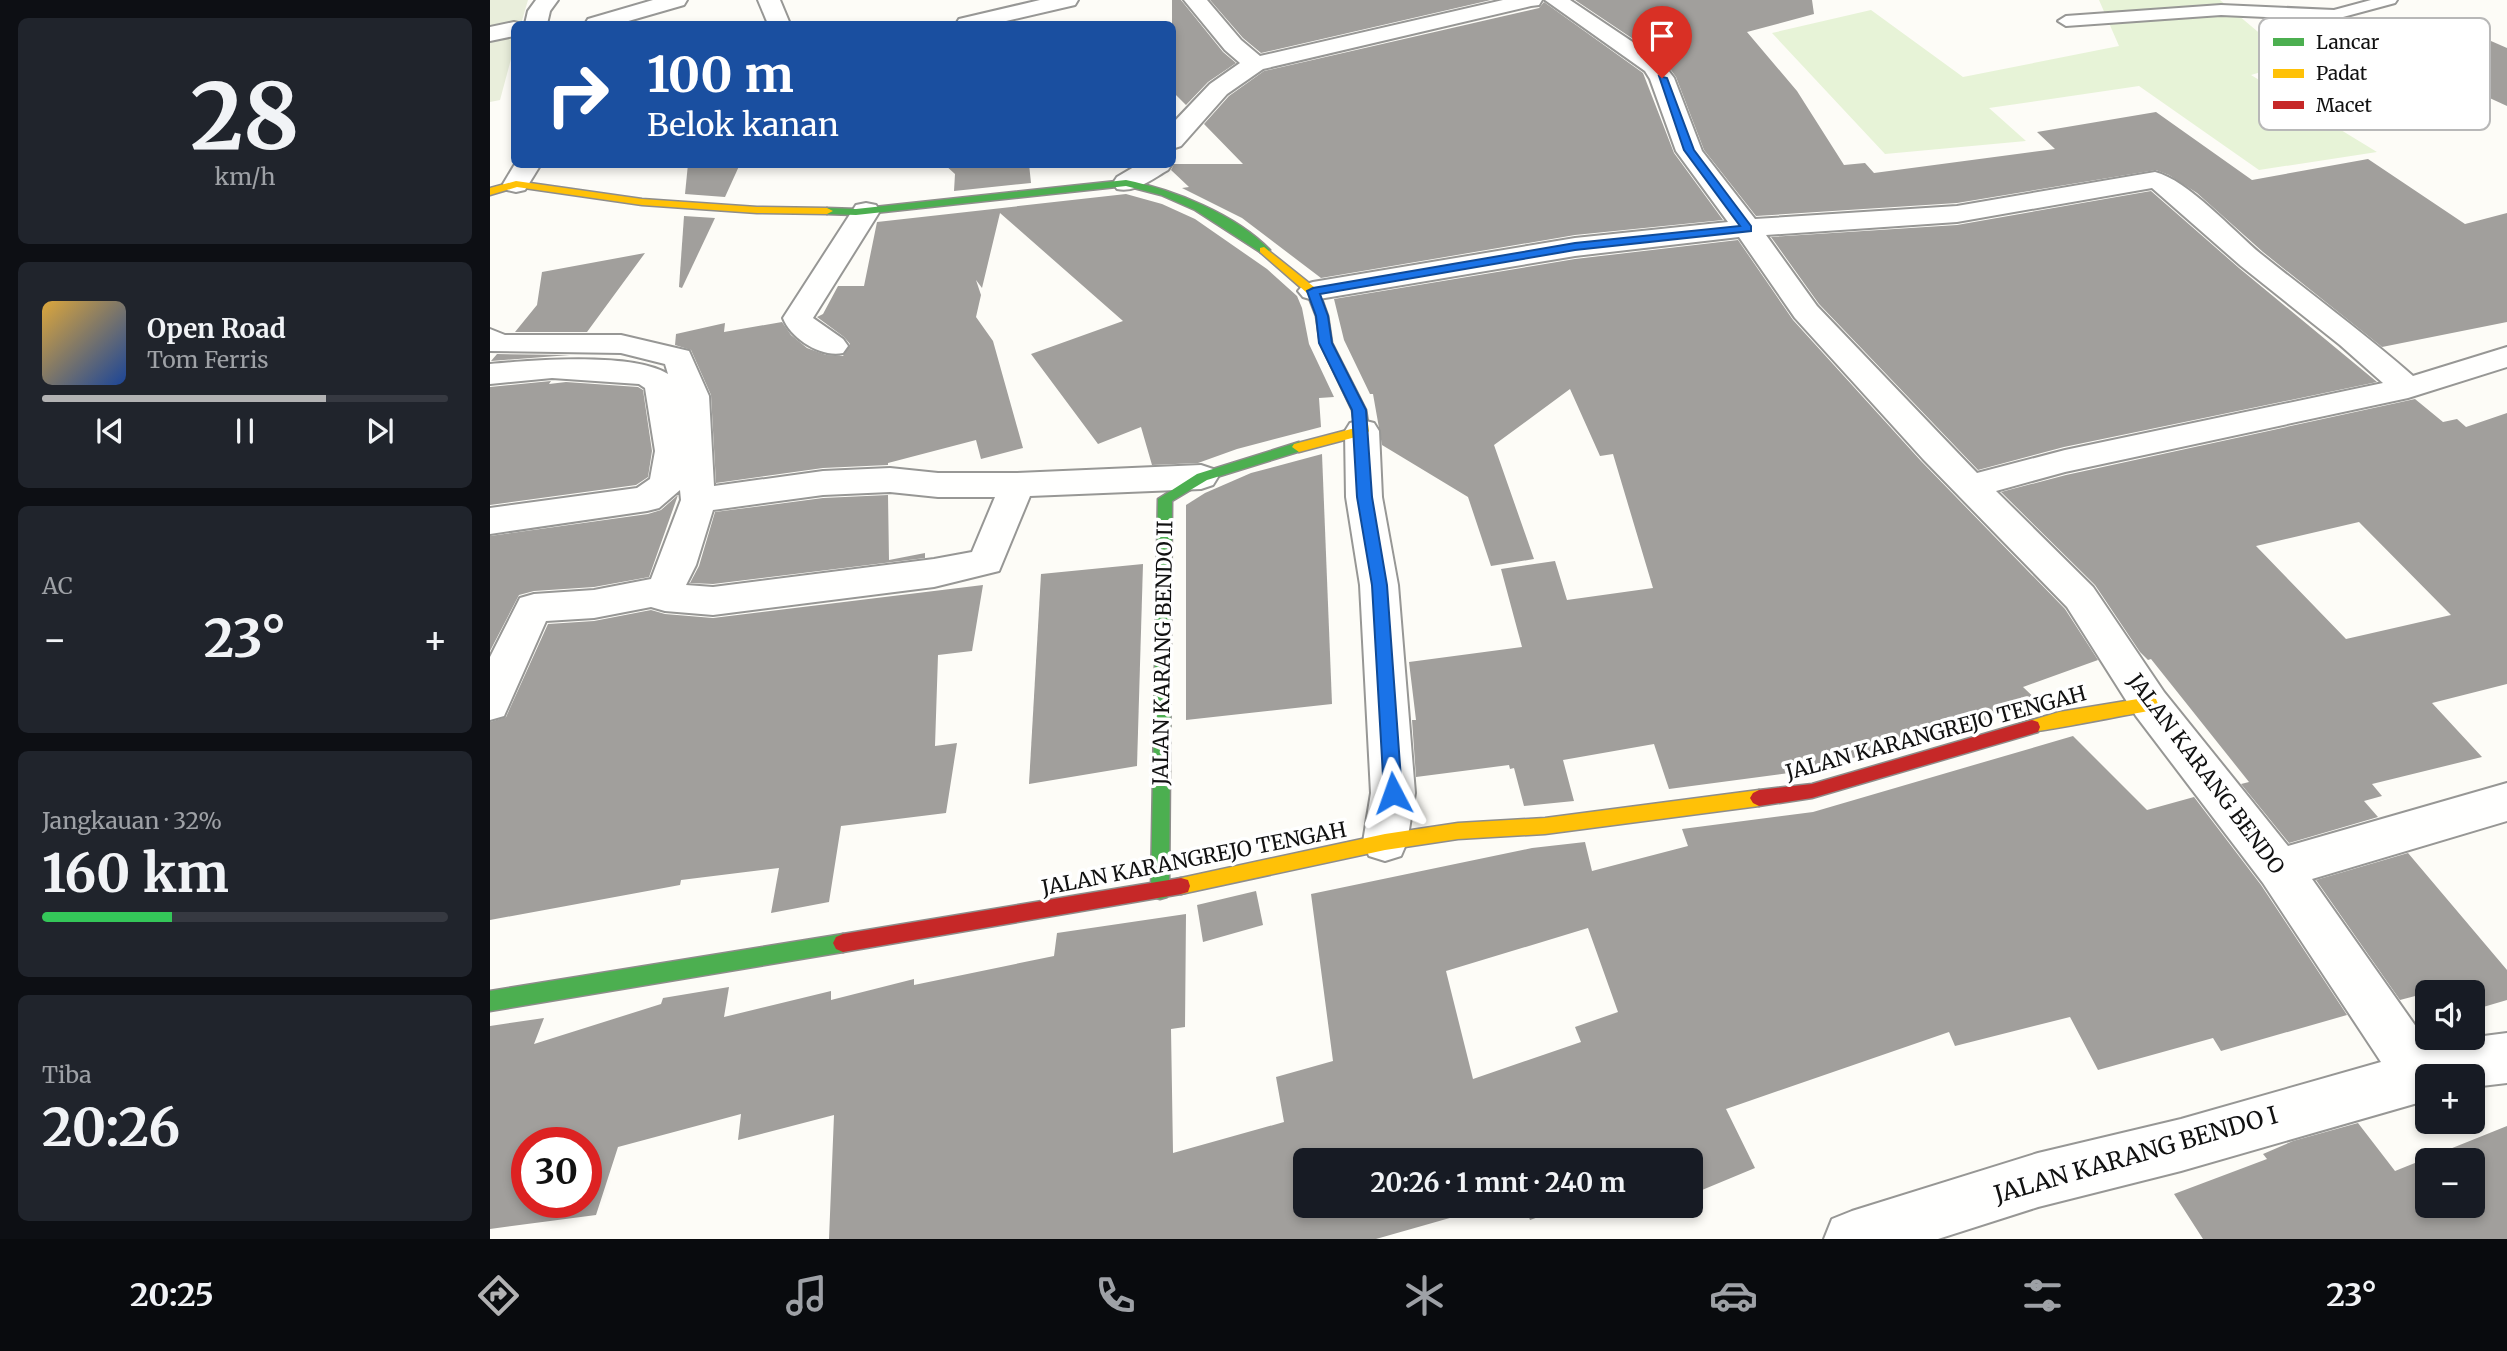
<!DOCTYPE html>
<html lang="id">
<meta charset="utf-8">
<style>
:root{--surface:#171b24;--page:#20242c;--text:#f1f3f6;--muted:#9ea1a6;--line:#363941;--accent:#b2b2b3}
body{margin:0;font-family:Merriweather,serif;background:var(--page);color:var(--text);height:100vh;display:flex;flex-direction:column;font-size:26px;white-space:nowrap}
*{box-sizing:border-box;margin:0}
p{font-size:23px;color:var(--muted)}
.icon{flex:none;width:38px;height:38px;fill:none;stroke:currentColor;stroke-width:2;stroke-linecap:round;stroke-linejoin:round}
.map{position:relative;flex:1;overflow:hidden}
.panel{display:flex;flex-direction:column;gap:18px;padding:18px;background:#0d0f14;width:490px}
.panel>*{flex:none}
.banner{position:absolute;left:21px;top:21px;width:665px;height:147px;border-radius:10px;box-shadow:0 4px 10px #0003;background:#1a4fa0;color:#fff;overflow:hidden}
.buttons{position:absolute;left:1925px;top:980px;display:grid;gap:14px}
.buttons a{display:grid;place-items:center;width:70px;height:70px;border-radius:10px;background:var(--surface);box-shadow:0 4px 10px #0003;font-size:35px}
.speed{position:absolute;left:21px;top:1127px;display:flex;gap:14px;font-size:35px;font-weight:700;text-align:center}
.speed>*{display:grid;place-content:center;width:91px;height:91px;border-radius:50%;background:var(--surface);box-shadow:0 4px 10px #0003;line-height:1}
.speed .limit{border:10px solid #d22;background:#fff;color:#111}
.pin{position:absolute;display:grid;place-items:center;width:60px;height:60px;color:#fff;margin:-72px -30px;border-radius:50% 50% 50% 0;rotate:-45deg;box-shadow:0 0 7px #0007}
.pin .icon{rotate:45deg}
.me{position:absolute;width:77px;margin:-38px;rotate:356deg;stroke-linejoin:round;filter:drop-shadow(0 0 5px #0008)}
.turn{display:flex;align-items:center;gap:24px;height:147px;padding:0 21px;font-size:32px}
.turn .icon{width:91px;height:91px;stroke-width:2.5}
.turn b{display:block;font-size:49px;line-height:60px}
.big{font-size:52px;font-weight:700;line-height:1.1}
.panel .card{flex:1;display:flex;flex-direction:column;justify-content:center;gap:10px;min-width:0;padding:0 24px;border-radius:10px;background:var(--page)}
.panel .dial{align-items:center;gap:0}
.dial b{font-size:91px;line-height:1}
.song{display:flex;align-items:center;gap:21px}
.cover{width:84px;height:84px;border-radius:10px;background:linear-gradient(135deg,hsl(40 70% 55%),hsl(220 70% 35%))}
.played{height:7px;border-radius:4px;background:linear-gradient(90deg,var(--accent) 70%,var(--line) 70%)}
.keys{display:flex;justify-content:space-around;direction:ltr}
.heat{display:flex;justify-content:space-between;align-items:center;font-size:38px;direction:ltr}
.charge{height:10px;border-radius:5px;background:linear-gradient(90deg,#34c759 32%,var(--line) 0)}
.trip{position:absolute;left:803px;top:1148px;width:410px;height:70px;border-radius:10px;background:var(--surface);box-shadow:0 4px 10px #0003;font-weight:700;line-height:70px;text-align:center}
.tabs{display:flex;height:112px;justify-content:space-around;align-items:center;background:#090b0e;color:var(--muted)}
.tabs .icon{width:49px;height:49px}
.tabs .selected{color:var(--accent)}
.tabs b{font-size:32px;color:var(--text)}
main{display:flex;flex:1;min-height:0}
.map>svg:first-child{display:block}
</style>
<main>
<section class="panel">
<div class="card dial"><b>28</b><p>km/h</p></div>
<div class="card">
<div class="song"><i class="cover"></i><div><b>Open Road</b><p>Tom Ferris</p></div></div>
<div class="played"></div>
<div class="keys"><svg class="icon" aria-label="previous" viewBox="0 0 24 24"><path d="M18 5L8 12l10 7zM5 5v14"/></svg><svg class="icon" aria-label="pause" viewBox="0 0 24 24"><path d="M8 5v14M16 5v14"/></svg><svg class="icon" aria-label="next" viewBox="0 0 24 24"><path d="M6 5l10 7-10 7zM19 5v14"/></svg></div>
</div>
<div class="card"><p>AC</p>
<div class="heat"><a>−</a><b class="big">23°</b><a>+</a></div>
</div>
<div class="card"><p>Jangkauan · 32%</p><b class="big">160 km</b><div class="charge"></div></div>
<div class="card"><p>Tiba</p><b class="big">20:26</b></div>
</section>
<div class="map">
<svg width="2017" height="1239" viewBox="0 0 2017 1239">
<rect width="100%" height="100%" fill="#fdfcf7"/>
<!-- green -->
<path fill="#e7f3d7" d="M1609,0H1730L1804,62L1761,75L1887,152L1769,170L1649,86L1499,108L1536,141L1395,154L1282,33L1381,10L1473,77L1629,46Z"/>
<!-- cemetery -->
<path fill="#e9eedb" d="M0,0H38L31,24H24V48L10,100L0,102Z"/>
<!-- building -->
<g fill="#a19f9c" fill-rule="evenodd">
<path d="M682,0H691L733,52L746,63L718,82L696,105L682,91Z"/>
<path d="M720,0H1001L771,53L753,38Z"/>
<path d="M1085,0H1322L1324,14L1257,32L1307,91L1354,165L1375,163L1384,173L1565,149L1547,132L1666,112L1762,180L1878,159L1975,224L2017,213V322L1892,347L1773,252L1707,193L1679,175L1666,170L1467,203L1266,216L1214,150L1186,77L1173,59Z"/>
<path d="M1054,2L1153,73L1184,153L1233,220L1085,235L831,278L752,218L692,188L699,187L681,170L684,164H753L714,124L739,96L774,71L1049,8Z"/>
<path d="M1985,34L2017,48V106L1906,55Z"/>
<path d="M198,164H250L235,197L195,194Z"/>
<path d="M454,164H539L541,183L464,191L465,174Z"/>
<path d="M1661,191L1749,268L1887,382L1574,447L1488,470L1329,304L1281,237L1467,225Z"/>
<path d="M636,194L672,204L705,219L777,269L807,296L812,308L819,344L844,397L829,398L831,427L747,449L708,463L662,465L651,427L608,444L541,354L633,321L510,213L492,288L486,280L491,295L486,317L503,341L533,448L491,459L486,440L398,463V465L333,468L226,483L221,395L201,350L185,345L186,334L235,323L234,332L292,322L301,335L317,348L336,355L353,356L360,344L354,337L327,317L333,314L348,286H374L387,222Z"/>
<path d="M194,216L225,218L192,288L189,287Z"/>
<path d="M1248,240L1303,320L1431,461L1575,609L1608,660L1533,687L1551,704L1321,770L1179,789L1164,744L1073,760L1084,801L1034,806L1024,768L1020,769L1019,765L926,777L922,720H926L919,662L1032,647L1011,569L1065,561L1077,600L1163,588L1123,454L1110,456L1080,389L1004,445L1044,559L1001,566L978,497L892,445L883,394H880L854,340L844,299L1085,259Z"/>
<path d="M155,253L97,332H25L47,305L52,272Z"/>
<path d="M7,354L80,355L1,361Z"/>
<path d="M61,381L59,384L76,382L148,387L153,390L162,451L158,477L146,485L0,505V387Z"/>
<path d="M1925,399L1953,422L1967,419L1976,427L2017,413V684L1942,703L1992,757L1882,784L1892,796L1874,801L1888,817L1799,843L1751,784L1759,782L1661,659L1658,660L1650,652L1605,585L1511,492L1576,475ZM1869,522L1961,615L1856,639L1766,546Z"/>
<path d="M832,454L842,704L696,720V505L715,493L761,473Z"/>
<path d="M188,495L159,577L104,587L44,591L29,595L0,651V536L158,514L171,510Z"/>
<path d="M398,495L399,560L435,553V558L223,584L200,583L209,566L225,512L333,498Z"/>
<path d="M653,564L647,766L539,784L551,574Z"/>
<path d="M493,585L482,651L448,655L445,746L467,743L456,813L351,826L339,902L281,913L289,868L191,880L190,885L0,920V722L16,717L58,624L104,621L161,610L175,614L223,618Z"/>
<path d="M1583,736L1657,810L1704,797L1771,885L1857,1015L1731,1051L1723,1038L1608,1070L1580,1017L1465,1046L1459,1032L1236,1109L1265,1168L1200,1195V1160H816V1206H1002L886,1239H339L344,1115L248,1140L251,1114L128,1147L106,1215L0,1229V1026L54,1018L44,1044L171,1004L173,998L239,987L234,1017L341,991V1000L424,979V985L564,956L567,933L696,914L695,1027L681,1029L683,1153L794,1122L786,1077L843,1061L821,894L1042,848L1095,842L1102,871L1198,846L1192,829L1323,812ZM1098,928L1128,1012L1085,1027L1091,1042L983,1079L956,971ZM37,1143H96V1202H37Z"/>
<path d="M1918,853L2017,970V1000L1983,1010V992H1937V1006L1929,995L1910,1000L1826,880Z"/>
<path d="M766,891L773,925L713,942L707,905Z"/>
<path d="M1868,1123L1905,1171L2017,1126V1239H1713L1684,1194L1777,1159L1773,1154L1803,1141ZM1937,1160H1983V1206H1937Z"/>
<path d="M1035,1206H1079L1040,1220Z"/>
</g>
<g fill="none" stroke-linecap="round" stroke-linejoin="round">
<defs>
<path id="lane" d="M1881,0H1907L1905,3L1853,17L1873,50L1862,61L1835,68L1827,63L1829,59L1856,49L1839,20L1731,15L1576,26L1568,21L1576,16L1731,5L1844,10Z"/>
<g id="street">
<path d="M46,0H68L60,11L57,24H35L38,11Z"/>
<path d="M163,0H197L194,5L128,24H95L98,19Z"/>
<path d="M268,0H290L300,24H278Z"/>
<path d="M550,0H588L585,5L503,24H466L469,19Z"/>
<path d="M694,0H717L751,40L770,56L1013,0H1052L1049,5L1041,6L773,69L737,94L691,146L682,149V124L720,84L750,63L735,50Z"/>
<path d="M1055,0H1080L1171,61L1184,78L1212,151L1265,219L1467,206L1665,172C1698,180 1743,231 1771,254C1822,295 1874,333 1923,376L2017,347V367L1918,398L1575,472L1506,491L1603,587L1674,692L1798,846L2017,783V821L1822,879L1941,1048L1978,1038L2017,1033V1083L1983,1087V1076H1937V1100L1931,1102L1691,1171L1548,1207L1448,1239H1334L1342,1219L1362,1211L1548,1153L1691,1119L1891,1062L1773,883L1646,716L1577,607L1433,459L1305,318L1249,237L1085,256L823,300L813,297L808,291L813,285L823,282L1085,238L1238,222L1186,151L1160,79L1155,71ZM1662,188L1751,266L1850,345L1893,383L1575,450L1487,473L1327,306L1276,235L1467,222Z"/>
<path d="M24,22L32,24H24V36L0,41V27Z"/>
<path d="M25,164H51L35,190L26,192L17,190L13,184Z"/>
<path d="M649,164H682L678,170C662,179 646,193 627,189L623,183L627,177Z"/>
<path d="M376,203L386,205L390,211L323,318L353,339L358,346L353,353C332,358 301,339 293,318L366,205Z"/>
<path d="M0,329L15,335H131L199,351L219,396L224,486L333,471L400,468L448,473H527L711,465L723,469L728,477L723,485L711,489L540,496L509,571L444,587L223,615L175,611L161,607L104,618L56,621L14,716L0,720V657L30,598L44,594L104,590L161,579L191,500L190,490L169,508L157,511L0,534V508L147,488L160,479L165,451L155,388L149,384L62,378L0,384V364C43,360 143,352 178,374L175,364L131,353L0,351ZM400,492L448,497H505L482,552L444,559L223,587L196,585L206,565L223,510L333,495Z"/>
<path d="M872,420L884,423L889,431L892,497L908,585L925,793L917,842L911,856L895,861L879,856L873,842L881,793L870,585L856,497L855,431L860,423Z"/>
</g>
<g id="fast">
<path d="M636,180C684,190 745,214 780,250L778,252H770L705,210L671,195L636,186L366,215L337,214L331,211L337,208L366,209Z"/>
<path d="M809,442L816,447L814,450L717,480L682,501L679,891L677,897L670,899L663,897L661,891L668,499L707,474Z"/>
<path d="M353,934L360,937L363,943L360,949L353,952L0,1011V991Z"/>
</g>
<g id="slow">
<path d="M26,181L152,199L267,207L337,208L343,211L337,214L267,213L152,205L27,187L0,195V188Z"/>
<path d="M774,247L829,291L838,316L842,343L876,410L879,431L877,434L809,452L802,447L804,444L865,428L862,410L830,343L826,316L817,293L770,252V248Z"/>
<path d="M1660,697L1666,699L1668,704L1666,709L1660,711C1644,713 1542,734 1536,732L1534,727L1536,722L1569,712Z"/>
<path d="M1269,790L1275,793L1278,798L1275,803L1269,806L1055,834L968,839L895,850L691,894L684,892L682,886L684,880L691,878L895,834L968,823L1055,818Z"/>
</g>
<g id="jam">
<path d="M1542,720L1548,722L1550,727L1548,732L1322,798L1269,806L1263,803L1260,798L1263,793L1269,790L1322,784Z"/>
<path d="M691,878L698,880L700,886L698,892L691,894L353,952L346,949L343,943L346,937L353,934Z"/>
</g>
</defs>
<!-- lane casing -->
<use href="#lane" stroke="#979795" stroke-width="4"/>
<!-- street casing -->
<use href="#street" stroke="#979795" stroke-width="4"/>
<!-- fast casing -->
<use href="#fast" stroke="#8e8d8b" stroke-width="3"/>
<!-- slow casing -->
<use href="#slow" stroke="#8e8d8b" stroke-width="3"/>
<!-- jam casing -->
<use href="#jam" stroke="#8e8d8b" stroke-width="3"/>
<!-- lane -->
<use href="#lane" fill="#fffffe" fill-rule="evenodd"/>
<!-- street -->
<use href="#street" fill="#fffffe" fill-rule="evenodd"/>
<!-- fast -->
<use href="#fast" fill="#4caf50" fill-rule="evenodd"/>
<!-- slow -->
<use href="#slow" fill="#ffc107" fill-rule="evenodd"/>
<!-- jam -->
<use href="#jam" fill="#c62828" fill-rule="evenodd"/>
</g>
<!-- route -->
<path fill="#1a73e8" stroke="#114b97" stroke-width="2" d="M1169,76L1177,78L1204,150L1261,226V231L1085,250L830,294L838,316L842,343L876,410L882,497L897,585L912,793L909,798L903,800L896,798L894,793L882,585L867,497L862,410L829,343L826,316L817,291L823,288L1085,243L1250,226L1194,150Z"/>
<g text-anchor="middle" stroke-width="7" stroke-linejoin="round" paint-order="stroke">
<!-- street labels -->
<g font-size="21" fill="#111" stroke="#fff">
<text transform="translate(673 653) rotate(-89)" y="7">JALAN KARANG BENDO II</text>
<text transform="translate(1446 733) rotate(-15)" y="7">JALAN KARANGREJO TENGAH</text>
<text transform="translate(1716 774) rotate(53)" y="7">JALAN KARANG BENDO</text>
<text transform="translate(704 859) rotate(-11)" y="7">JALAN KARANGREJO TENGAH</text>
</g>
<!-- near-street labels -->
<g font-size="24" fill="#111" stroke="#fff">
<text transform="translate(1646 1155) rotate(-16)" y="8">JALAN KARANG BENDO I</text>
</g>
</g>
<!-- legend -->
<rect x="1769" y="18" width="231" height="112" rx="10" fill="#fff" stroke="#b8b8b8" stroke-width="2"/>
<rect x="1783" y="38" width="31" height="8" fill="#4caf50"/>
<rect x="1783" y="69" width="31" height="9" fill="#ffc107"/>
<rect x="1783" y="101" width="31" height="8" fill="#c62828"/>
<g font-size="19" fill="#111">
<text x="1826" y="49">Lancar</text>
<text x="1826" y="80">Padat</text>
<text x="1826" y="112">Macet</text>
</g>
</svg>
<div class="buttons">
<a><svg class="icon" aria-label="sound" viewBox="0 0 24 24"><path d="M4 9h4l5-4v14l-5-4H4zM17 9q2 3 0 6"/></svg></a>
<a>+</a>
<a>−</a>
</div>
<div class="speed"><div class="limit">30</div></div>
<div class="pin" style="left:1172px;top:78px;background:#d93025"><svg class="icon" aria-label="arrive" viewBox="0 0 24 24"><path d="M6 21V4h12l-3 4 3 4H6"/></svg></div>
<svg class="me" style="left:903px;top:793px" viewBox="-20 -20 40 40"><path d="M0-17L14 15 0 8-14 15z" fill="#1a73e8" stroke="#fff" stroke-width="4"/></svg>
<div class="trip">20:26 · 1 mnt · 240 m</div>
<div class="banner">
<div class="turn"><svg class="icon" aria-label="right" viewBox="0 0 24 24"><path d="M7 20v-9h11M14 6l5 5-5 5"/></svg><div><b>100 m</b>Belok kanan</div></div>
</div>
</div>
</main>
<nav class="tabs">
<b>20:25</b>
<svg class="icon selected" aria-label="directions" viewBox="0 0 24 24"><path d="M12 3l9 9-9 9-9-9zM9 14v-3h6M13 9l2 2-2 2"/></svg>
<svg class="icon" aria-label="music" viewBox="0 0 24 24"><path d="M9 18V5l10-2v13"/><circle cx="6" cy="18" r="3"/><circle cx="16" cy="16" r="3"/></svg>
<svg class="icon" aria-label="phone" viewBox="0 0 24 24"><path d="M5 4h4l2 5-3 2q2 4 5 5l2-3 5 2v4C11 20 4 13 5 4z"/></svg>
<svg class="icon" aria-label="climate" viewBox="0 0 24 24"><path d="M12 3v18M4 7l16 10M4 17L20 7"/></svg>
<svg class="icon" aria-label="car" viewBox="0 0 24 24"><path d="M5 17H2v-5l4-1 3-4h7l3 4 3 1v5h-3M9 17h6M6 11h13"/><circle cx="7" cy="17" r="2"/><circle cx="17" cy="17" r="2"/></svg>
<svg class="icon" aria-label="filters" viewBox="0 0 24 24"><path d="M4 7h16M4 17h16"/><circle cx="9" cy="7" r="2"/><circle cx="15" cy="17" r="2"/></svg>
<b>23°</b>
</nav>
